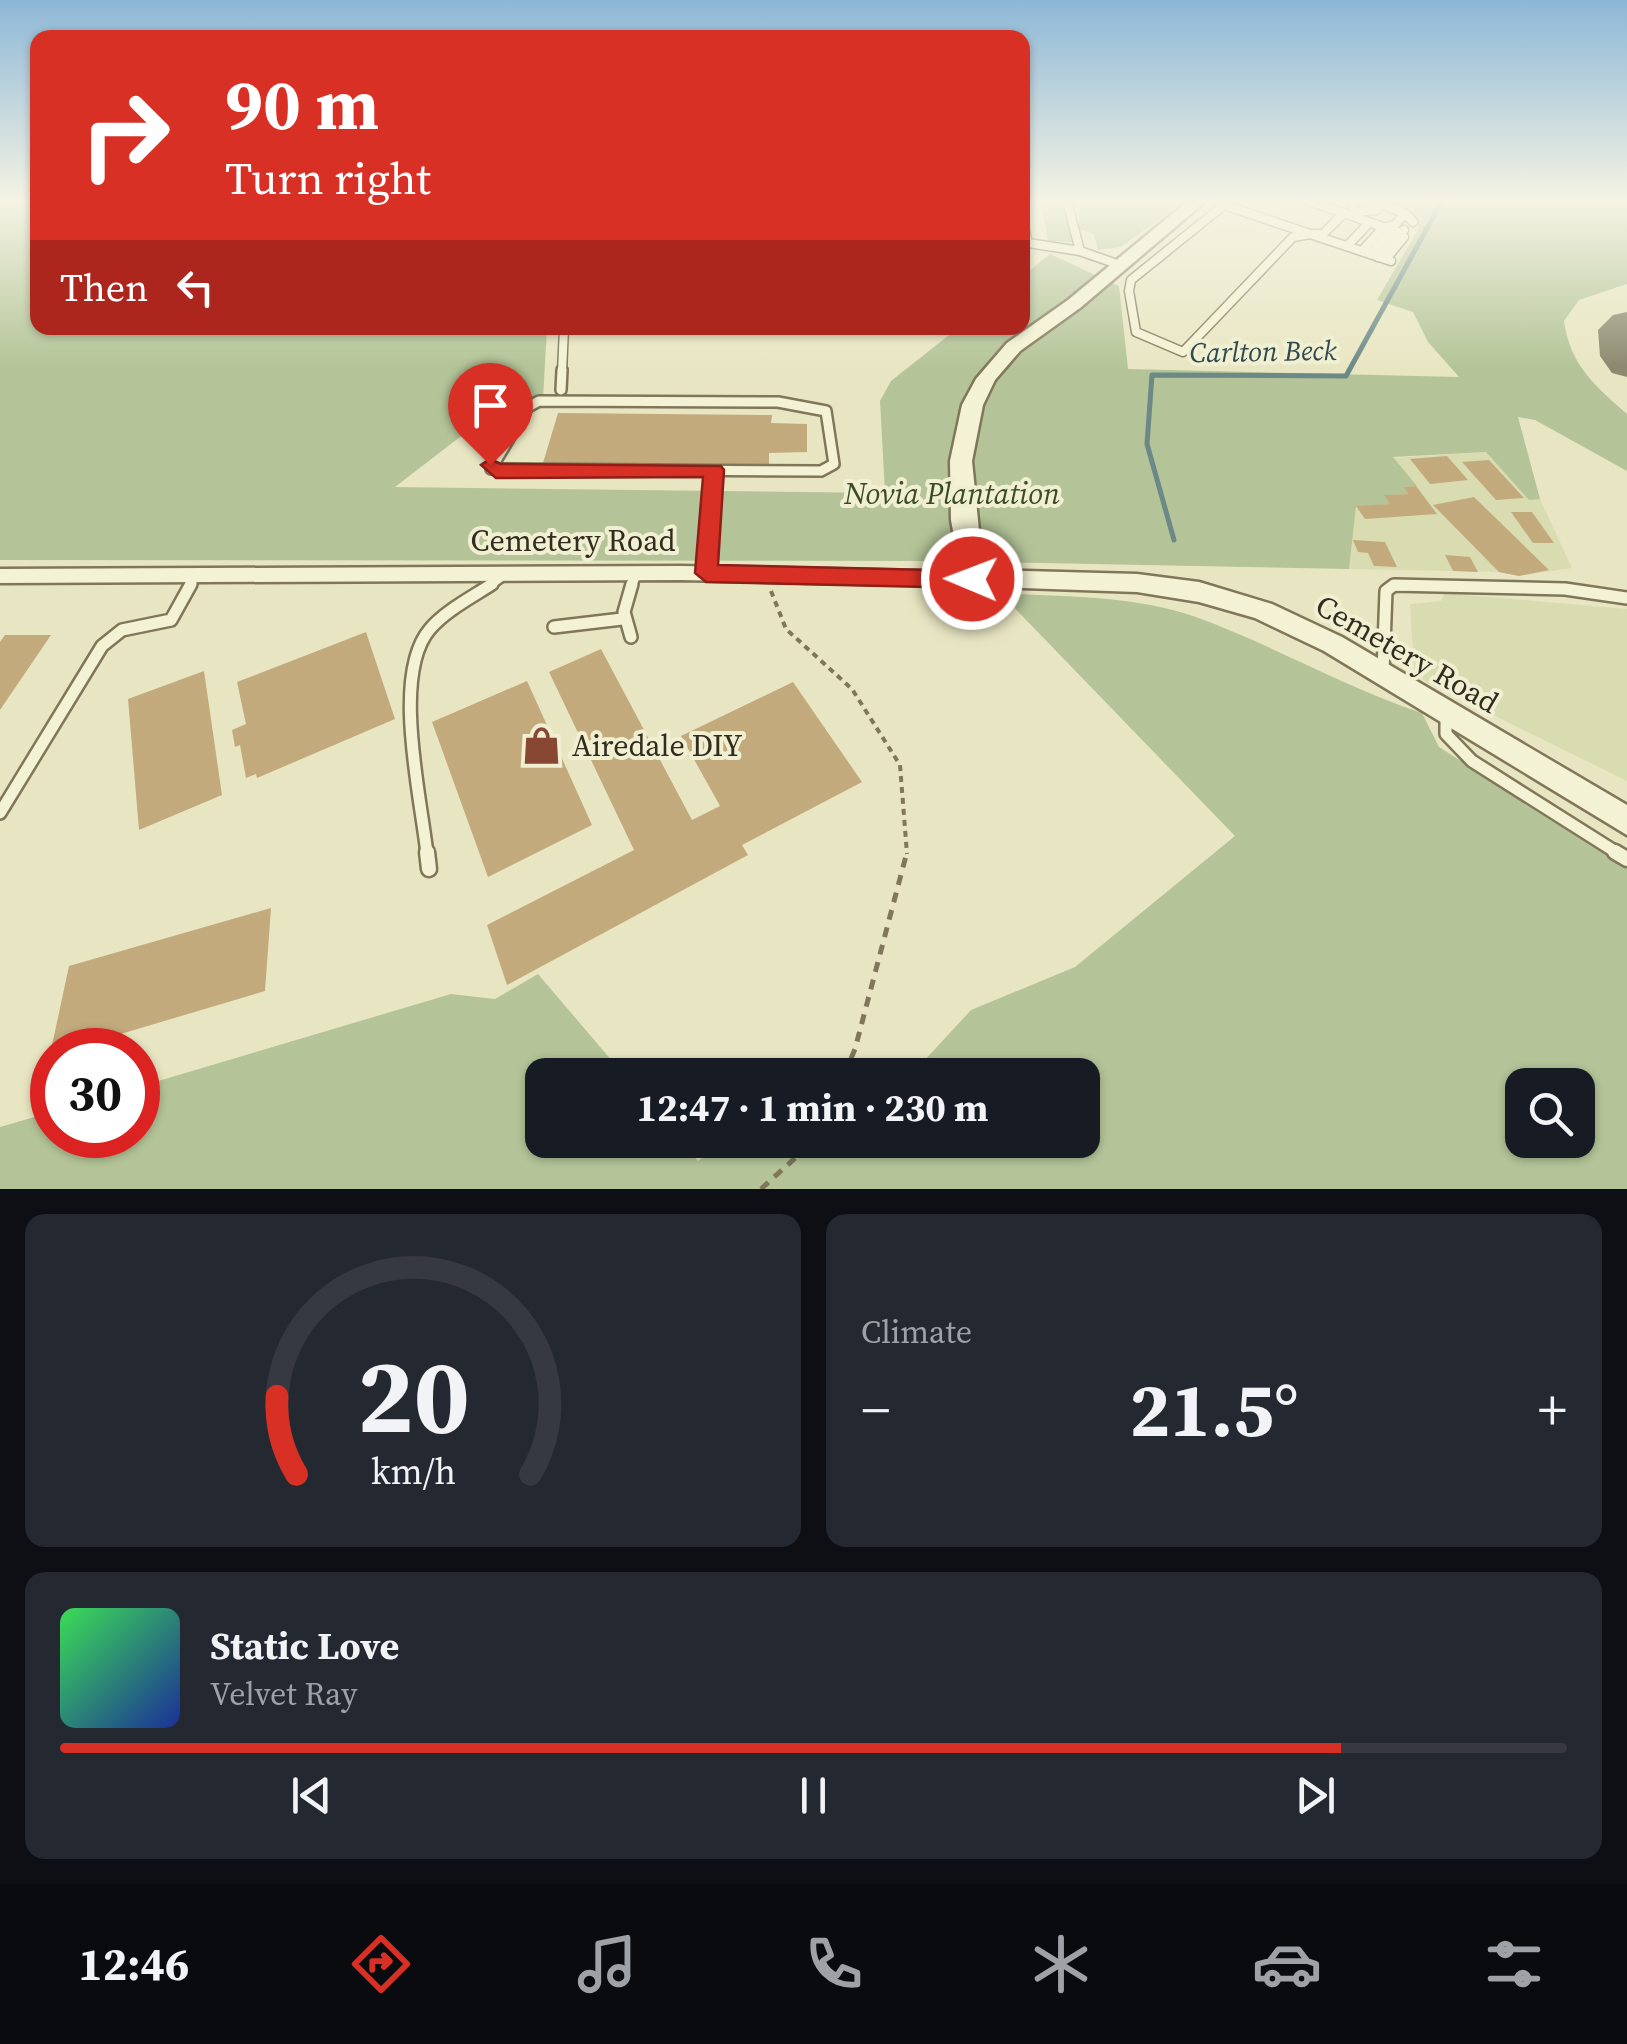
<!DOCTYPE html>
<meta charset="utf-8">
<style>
:root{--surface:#171b24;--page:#242831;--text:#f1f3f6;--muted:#9ea1a6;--line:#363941;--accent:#d93025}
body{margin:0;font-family:"Source Serif 4",serif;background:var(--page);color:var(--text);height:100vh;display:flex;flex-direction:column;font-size:38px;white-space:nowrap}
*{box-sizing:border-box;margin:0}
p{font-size:32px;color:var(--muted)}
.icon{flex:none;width:55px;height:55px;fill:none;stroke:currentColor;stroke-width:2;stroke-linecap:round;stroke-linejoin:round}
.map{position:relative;height:1189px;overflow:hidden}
.sheet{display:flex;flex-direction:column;gap:25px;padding:25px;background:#0d0f14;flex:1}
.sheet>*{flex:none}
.top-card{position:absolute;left:30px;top:30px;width:1000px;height:305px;border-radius:20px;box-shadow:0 2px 8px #0004;background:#d93025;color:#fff;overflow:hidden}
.fabs{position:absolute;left:1505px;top:1068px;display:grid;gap:20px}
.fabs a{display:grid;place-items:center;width:90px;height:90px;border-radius:20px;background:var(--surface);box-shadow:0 2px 8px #0004;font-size:50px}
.speed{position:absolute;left:30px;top:1028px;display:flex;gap:20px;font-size:50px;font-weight:700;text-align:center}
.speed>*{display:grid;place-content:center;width:130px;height:130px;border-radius:50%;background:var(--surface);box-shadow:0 2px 8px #0004;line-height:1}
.speed .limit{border:15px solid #d22;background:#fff;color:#111}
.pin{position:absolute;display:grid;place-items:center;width:85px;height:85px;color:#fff;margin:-102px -42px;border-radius:50% 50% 50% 0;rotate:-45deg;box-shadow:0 0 10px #0007}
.pin .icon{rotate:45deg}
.me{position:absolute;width:110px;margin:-55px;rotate:271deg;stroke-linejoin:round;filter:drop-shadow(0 0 8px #0008)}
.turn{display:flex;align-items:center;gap:35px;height:210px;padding:0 30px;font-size:45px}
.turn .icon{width:130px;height:130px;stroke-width:2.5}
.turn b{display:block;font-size:70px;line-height:85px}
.then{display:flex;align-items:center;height:95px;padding:0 30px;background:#0003;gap:20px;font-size:38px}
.big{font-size:75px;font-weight:700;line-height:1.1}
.sheet .widget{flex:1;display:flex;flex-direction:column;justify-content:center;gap:15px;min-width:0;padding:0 35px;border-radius:20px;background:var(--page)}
.sheet .dial{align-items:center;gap:0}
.dial svg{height:260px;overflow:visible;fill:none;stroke:var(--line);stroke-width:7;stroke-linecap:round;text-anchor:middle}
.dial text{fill:var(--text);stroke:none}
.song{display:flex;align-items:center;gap:30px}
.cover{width:120px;height:120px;border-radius:15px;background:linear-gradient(135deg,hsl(130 70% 55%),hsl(230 70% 35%))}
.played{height:10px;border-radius:5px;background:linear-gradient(90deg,var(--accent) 85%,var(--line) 85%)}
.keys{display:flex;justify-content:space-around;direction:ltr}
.heat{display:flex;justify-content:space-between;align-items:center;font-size:55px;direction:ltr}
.sheet .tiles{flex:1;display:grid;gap:25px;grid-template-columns:1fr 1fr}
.widget:last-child{grid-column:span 2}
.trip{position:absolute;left:525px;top:1058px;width:575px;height:100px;border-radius:20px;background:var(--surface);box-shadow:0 2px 8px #0004;font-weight:700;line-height:100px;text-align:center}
.tab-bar{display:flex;height:160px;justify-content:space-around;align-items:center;background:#090b0e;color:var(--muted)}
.tab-bar .icon{width:70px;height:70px}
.tab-bar .selected{color:var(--accent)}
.tab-bar b{font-size:45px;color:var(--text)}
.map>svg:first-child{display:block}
</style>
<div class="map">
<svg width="1627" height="1189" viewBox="0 0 1627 1189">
<rect width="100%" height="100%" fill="#e8e6c2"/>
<!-- farmland -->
<g fill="#d9dcb1">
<path d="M1486,452L1529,499H1540L1572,568L1519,576L1499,572L1349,569L1356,506L1389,503L1384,495L1403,487L1392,458Z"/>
<path d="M1444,593L1627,609V781L1426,682L1414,668L1410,604L1441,601Z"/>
</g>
<!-- green -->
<g fill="#b4c498" fill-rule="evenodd">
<path d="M0,201H37L38,328H547L543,399L508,400L395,487L885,493L880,401L891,381L958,328H1022L1023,276L1050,254L1119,286L1128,369L1459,377L1428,342L1413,312L1377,300L1419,228L1412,212L1385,201H1627V284L1579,300L1564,321C1570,365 1595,386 1627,414V471L1535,420L1518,417L1540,499L1529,500L1486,452L1393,457L1417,486L1403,487L1408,494L1385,495L1390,504L1356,507L1349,569L940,561L0,560Z"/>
<path d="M1041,201H1061L1072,242L1048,241Z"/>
<path d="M1079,201H1184L1121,247L1098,250L1094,234L1079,229Z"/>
<path d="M1000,593C1065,597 1135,595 1196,617C1273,645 1344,687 1422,713L1439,747L1627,866V1189H0V1127L52,1112V1135H138V1087L451,994L495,999L538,974L624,1075H542V1140H680L698,1161L726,1140H1082V1075H911L971,1010L1075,967L1235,836ZM1522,1085H1578V1140H1522Z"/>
</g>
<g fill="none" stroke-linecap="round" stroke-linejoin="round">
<!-- stream -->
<path stroke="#6c8887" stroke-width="5" d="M1174,540L1147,444L1152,375L1346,376L1442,201"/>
<!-- taxiway -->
<path fill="#8c8970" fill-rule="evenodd" d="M1627,312V377L1612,373L1600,356L1598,330L1613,315Z"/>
</g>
<!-- building -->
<g fill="#c2aa7c">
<path d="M558,413L772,415L771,423L807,424V452L769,453V464L543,463Z"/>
<path d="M1447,456L1468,480L1430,484L1410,459Z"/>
<path d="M1489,460L1524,498L1496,500L1462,462Z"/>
<path d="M1416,486L1437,514L1365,519L1356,506L1390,504L1384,495L1408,494L1403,487Z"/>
<path d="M1474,497L1549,570L1519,576L1499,572L1433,505Z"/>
<path d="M1511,512H1532L1554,543H1533Z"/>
<path d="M1353,540L1385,542L1397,567L1374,566L1368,553L1358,552Z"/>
<path d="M1445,555L1470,557L1478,572L1453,571Z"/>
<path d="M366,632L395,719L257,778L256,774L246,778L240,745L235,747L232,730L246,724L237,682Z"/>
<path d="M5,635H51L0,710V642Z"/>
<path d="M601,649L692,820L720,806L681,736L793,682L862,782L742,845L748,855L507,985L487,925L634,850L549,672Z"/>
<path d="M204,671L222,795L139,830L128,699Z"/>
<path d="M527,681L592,825L488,877L432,722Z"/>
<path d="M271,908L265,991L67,1050H51L69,966Z"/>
</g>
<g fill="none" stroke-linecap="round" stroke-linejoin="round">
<defs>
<g id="service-far3">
<path d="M1067,201L1080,251L1117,264"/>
<path d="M1308,201L1344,213L1323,234H1310"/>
<path d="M1351,201L1356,212L1377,210L1369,201"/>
<path d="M1374,201L1406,214L1413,222"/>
<path d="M1224,205L1310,234L1293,237L1183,352L1136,332L1129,291L1131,280Z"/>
<path d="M1344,213L1399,233L1404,230"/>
<path d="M1022,216L1028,243"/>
<path d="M1310,234L1391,261"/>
<path d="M1022,242L1080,251"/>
<path d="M1347,246L1369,223"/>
<path d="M1362,251L1383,228L1395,225L1403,216L1398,210"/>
<path d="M1370,254L1392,230"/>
<path d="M1378,257L1399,233"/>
<path d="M1386,259L1404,237L1399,233"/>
<path d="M562,372L564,328"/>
</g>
<g id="service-far2">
<path d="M561,390L562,370"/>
<path d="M539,401L778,402L826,411L834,464L821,471L491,469L528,407Z"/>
<path d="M706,573L714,471"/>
<path d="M189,586L195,576"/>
<path d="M488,586L505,574"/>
<path d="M631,586L637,573"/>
<path d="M1393,586H1442"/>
</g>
<g id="service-far1">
<path d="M554,627L622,619"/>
<path d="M631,637L624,612L632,584"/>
<path d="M1383,672L1386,591L1394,585L1565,589L1627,598"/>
<path d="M1446,715V734L1472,761L1619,854"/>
<path d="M0,813L102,646L122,630L171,620L191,584"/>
<path d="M427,854C421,797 391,674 430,629C445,611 472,597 492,584"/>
</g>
<g id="service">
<path d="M427,852L429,869"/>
<path d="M1615,852L1627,859"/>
</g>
<path id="minor" d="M681,566L972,572L982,579L972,586L681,580L0,583V569Z"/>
<path id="tertiary" d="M1188,201H1206L1080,308L1020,351L995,380L983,405L972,461L983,570L1137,574L1199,582L1272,604L1342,637L1627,805V835L1324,651L1255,618L1199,602L1137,592L963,586L951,520L950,461L962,405L976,379L1007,343L1068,300Z"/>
</defs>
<!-- service-far3 casing -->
<use href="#service-far3" stroke="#80775b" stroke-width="11"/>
<!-- service-far2 casing -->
<use href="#service-far2" stroke="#80775b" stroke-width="14"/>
<!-- service-far1 casing -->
<use href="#service-far1" stroke="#80775b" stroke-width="16"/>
<!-- service casing -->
<use href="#service" stroke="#80775b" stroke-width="19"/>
<!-- minor casing -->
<use href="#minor" stroke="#80775b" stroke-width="5"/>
<!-- tertiary casing -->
<use href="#tertiary" stroke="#80775b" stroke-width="5"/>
<!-- path-far1 -->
<path stroke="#80775b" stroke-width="4" stroke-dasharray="6 5" stroke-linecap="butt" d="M771,591L786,629L852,689L900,765L907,854"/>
<!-- path -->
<g stroke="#80775b" stroke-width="5" stroke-dasharray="10 8" stroke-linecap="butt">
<path d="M844,1075L855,1049L907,852"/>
<path d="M761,1189L815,1140"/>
</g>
<!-- service-far3 -->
<use href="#service-far3" stroke="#f4f2d4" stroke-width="8"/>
<!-- service-far2 -->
<use href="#service-far2" stroke="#f4f2d4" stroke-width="9"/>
<!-- service-far1 -->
<use href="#service-far1" stroke="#f4f2d4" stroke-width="11"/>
<!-- service -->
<use href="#service" stroke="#f4f2d4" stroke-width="14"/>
<!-- minor -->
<use href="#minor" fill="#f4f2d4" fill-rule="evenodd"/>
<!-- tertiary -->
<use href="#tertiary" fill="#f4f2d4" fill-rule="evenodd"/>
</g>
<!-- sky -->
<linearGradient id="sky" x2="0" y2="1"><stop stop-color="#8db7d6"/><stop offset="0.55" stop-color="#f5f4e4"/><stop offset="1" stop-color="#f5f4e4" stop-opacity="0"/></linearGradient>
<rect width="1627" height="367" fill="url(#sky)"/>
<!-- route -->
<path fill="#d93025" stroke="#8d1f18" stroke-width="2.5" d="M490,459L501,464L721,466L724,470L718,565L972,571L983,579L972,588L706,582L695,573L703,477L496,478L481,465Z"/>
<!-- icons -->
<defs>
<symbol id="shop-bare" viewBox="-9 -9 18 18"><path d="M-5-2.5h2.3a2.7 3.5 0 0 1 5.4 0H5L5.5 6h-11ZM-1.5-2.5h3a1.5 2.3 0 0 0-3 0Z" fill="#874733" stroke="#f0efd1" stroke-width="2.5" paint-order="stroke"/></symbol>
</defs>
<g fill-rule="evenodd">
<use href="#shop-bare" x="514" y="718" width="55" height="55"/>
</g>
<g text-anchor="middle" stroke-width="8" stroke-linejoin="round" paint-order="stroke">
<!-- far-water labels -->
<g font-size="28" font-style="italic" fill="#2f494f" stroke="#f0efd1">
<text transform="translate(1263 351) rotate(-1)" y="10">Carlton Beck</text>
</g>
<!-- park labels -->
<g font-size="30" font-style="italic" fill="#394b27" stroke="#f0efd1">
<text x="952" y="504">Novia Plantation</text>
</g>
<!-- street labels -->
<g font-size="30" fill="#312c1e" stroke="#f0efd1">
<text x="573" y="551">Cemetery Road</text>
<text transform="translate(1407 654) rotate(30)" y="10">Cemetery Road</text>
</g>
<!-- poi labels -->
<g font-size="30" fill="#312c1e" stroke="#f0efd1" text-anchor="start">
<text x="572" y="756">Airedale DIY</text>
</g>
</g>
</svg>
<div class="fabs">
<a><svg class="icon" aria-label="search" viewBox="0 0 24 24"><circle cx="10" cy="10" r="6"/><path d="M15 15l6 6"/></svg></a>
</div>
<div class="speed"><div class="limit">30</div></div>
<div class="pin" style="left:490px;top:465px;background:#d93025"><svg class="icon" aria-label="arrive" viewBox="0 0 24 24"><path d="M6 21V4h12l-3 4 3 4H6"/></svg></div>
<svg class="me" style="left:972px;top:579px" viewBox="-20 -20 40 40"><circle r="17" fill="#d93025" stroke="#fff" stroke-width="3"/><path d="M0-11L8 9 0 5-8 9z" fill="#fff"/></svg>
<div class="trip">12:47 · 1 min · 230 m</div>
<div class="top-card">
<div class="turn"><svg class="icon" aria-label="right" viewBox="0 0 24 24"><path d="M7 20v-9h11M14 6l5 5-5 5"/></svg><div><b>90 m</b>Turn right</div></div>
<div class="then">Then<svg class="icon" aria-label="left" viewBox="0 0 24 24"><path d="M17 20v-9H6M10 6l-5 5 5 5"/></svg></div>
</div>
</div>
<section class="sheet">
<div class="tiles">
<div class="widget dial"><svg viewBox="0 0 100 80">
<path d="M14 69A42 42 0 1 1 86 69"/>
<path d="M14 69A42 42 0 0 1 8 45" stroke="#d93025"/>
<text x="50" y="56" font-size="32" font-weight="700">20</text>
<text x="50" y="72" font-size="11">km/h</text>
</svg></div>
<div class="widget"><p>Climate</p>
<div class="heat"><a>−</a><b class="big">21.5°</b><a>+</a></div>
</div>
<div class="widget">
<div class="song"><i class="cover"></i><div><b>Static Love</b><p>Velvet Ray</p></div></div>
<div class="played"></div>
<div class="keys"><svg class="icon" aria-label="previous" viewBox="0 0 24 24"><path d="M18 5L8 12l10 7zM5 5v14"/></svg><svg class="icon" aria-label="pause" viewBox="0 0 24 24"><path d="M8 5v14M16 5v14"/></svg><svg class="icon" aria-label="next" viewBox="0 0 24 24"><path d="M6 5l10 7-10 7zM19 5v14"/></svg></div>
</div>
</div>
</section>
<nav class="tab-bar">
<b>12:46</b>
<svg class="icon selected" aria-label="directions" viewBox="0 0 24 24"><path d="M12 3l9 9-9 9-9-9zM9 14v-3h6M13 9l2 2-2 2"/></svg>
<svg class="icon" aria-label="music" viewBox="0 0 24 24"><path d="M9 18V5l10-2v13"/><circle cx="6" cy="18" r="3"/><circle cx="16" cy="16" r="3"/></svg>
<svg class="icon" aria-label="phone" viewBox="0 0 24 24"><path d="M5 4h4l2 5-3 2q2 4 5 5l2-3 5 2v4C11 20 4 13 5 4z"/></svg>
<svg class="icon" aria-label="climate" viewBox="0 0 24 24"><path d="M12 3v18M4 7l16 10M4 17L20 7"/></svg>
<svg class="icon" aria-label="car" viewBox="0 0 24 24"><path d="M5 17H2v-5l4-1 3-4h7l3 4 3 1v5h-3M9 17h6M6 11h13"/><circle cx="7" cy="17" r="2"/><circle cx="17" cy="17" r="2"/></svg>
<svg class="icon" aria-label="filters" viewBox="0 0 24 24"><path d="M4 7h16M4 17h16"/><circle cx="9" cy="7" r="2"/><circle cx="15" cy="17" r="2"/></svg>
</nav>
